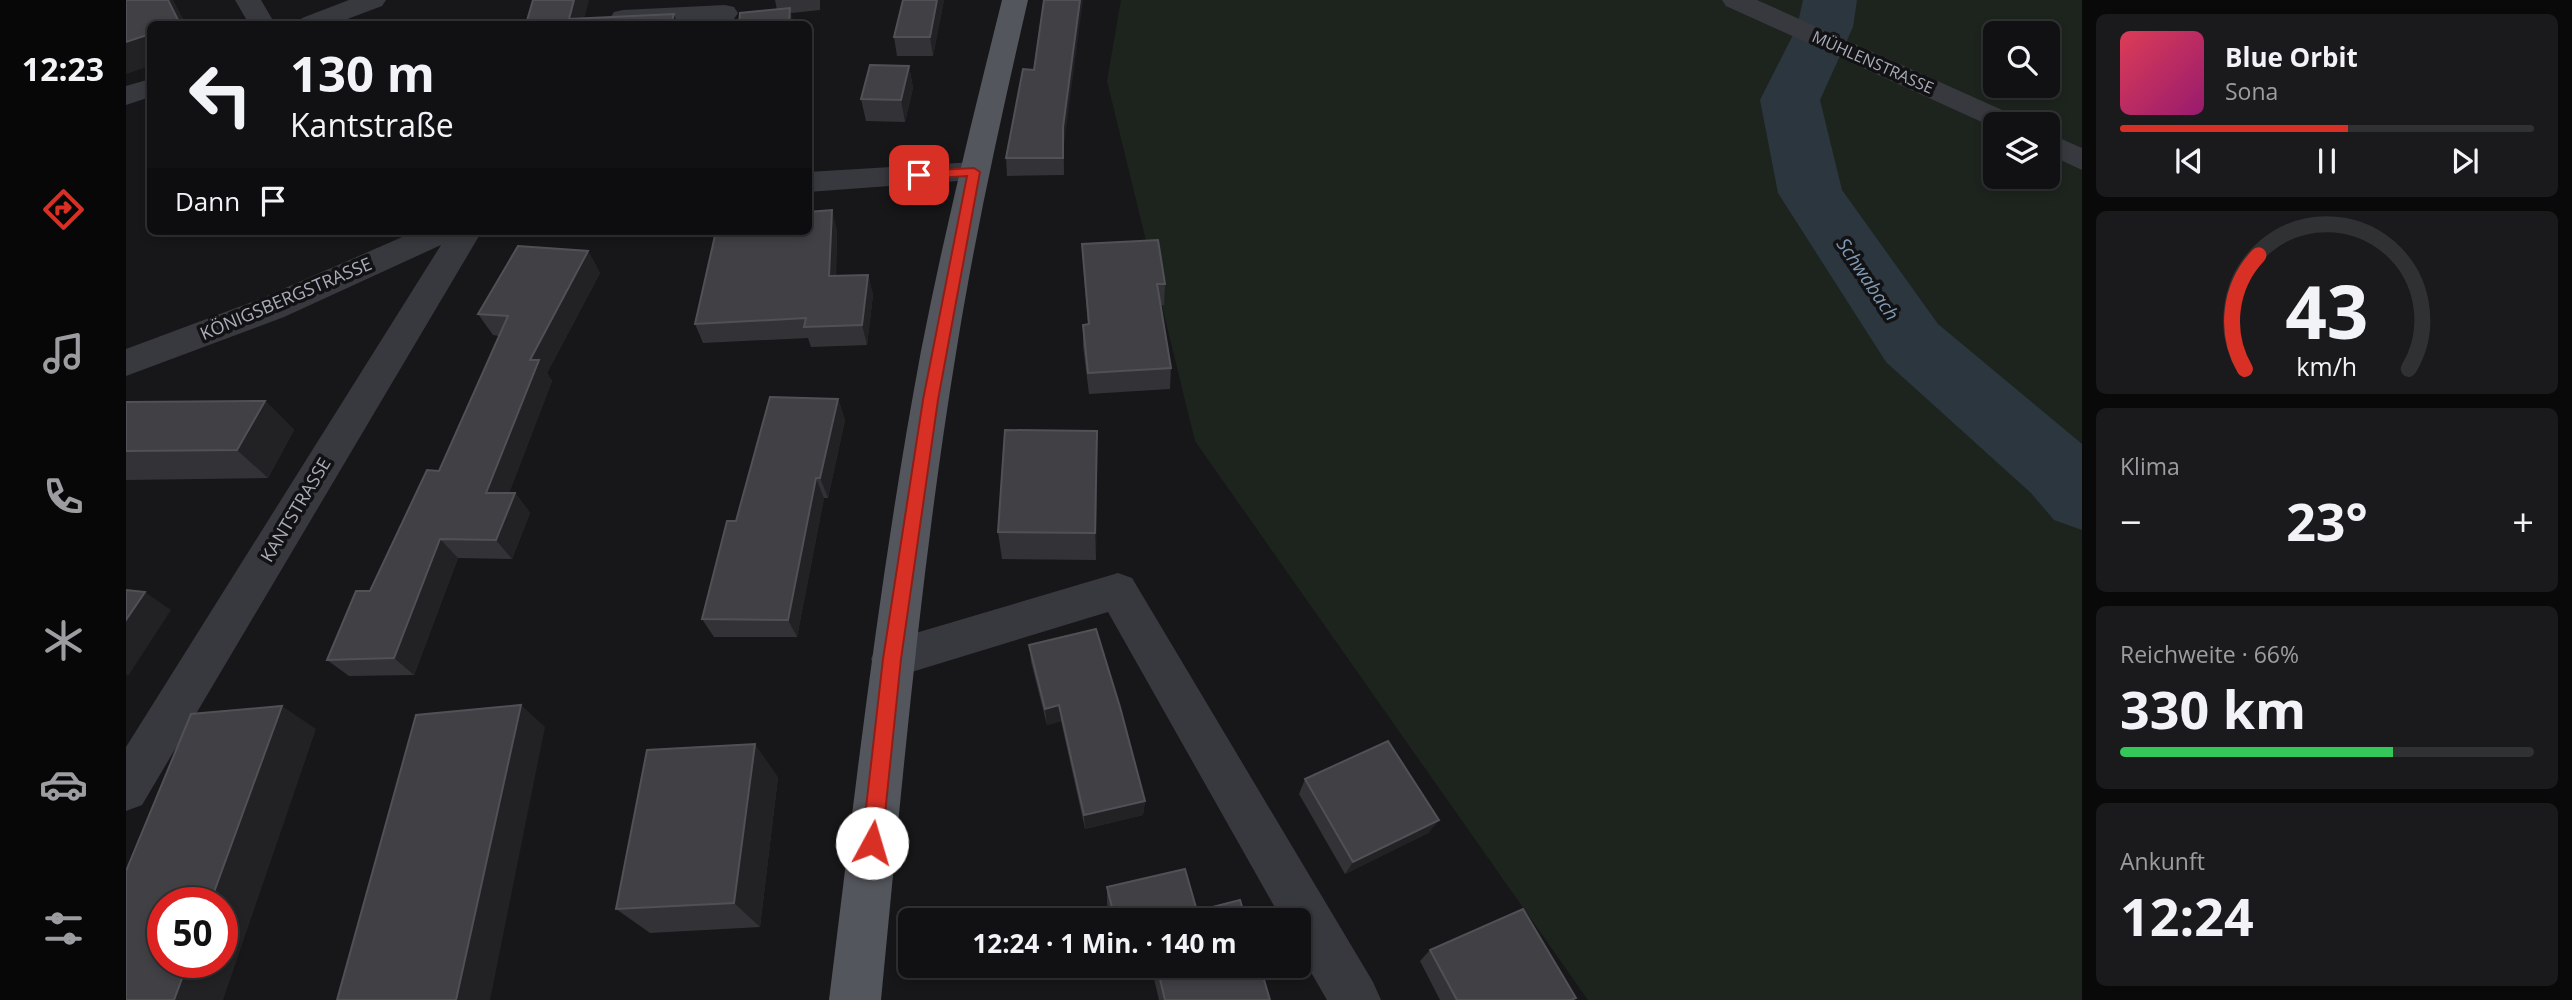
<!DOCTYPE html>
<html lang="de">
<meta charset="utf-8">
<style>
:root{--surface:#111113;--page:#1a1a1c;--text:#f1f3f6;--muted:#9c9da0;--line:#303133;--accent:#d93025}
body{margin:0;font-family:"Open Sans",sans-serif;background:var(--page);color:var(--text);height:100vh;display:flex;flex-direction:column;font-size:26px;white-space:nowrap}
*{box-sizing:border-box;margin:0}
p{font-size:23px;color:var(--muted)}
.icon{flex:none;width:38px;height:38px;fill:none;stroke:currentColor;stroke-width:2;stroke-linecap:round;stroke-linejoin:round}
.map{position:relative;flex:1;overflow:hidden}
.drawer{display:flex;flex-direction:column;gap:14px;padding:14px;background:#09090a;width:490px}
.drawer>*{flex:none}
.banner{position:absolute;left:21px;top:21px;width:665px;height:214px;border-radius:10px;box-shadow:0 4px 10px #0003,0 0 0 2px var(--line);background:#111113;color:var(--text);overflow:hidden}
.tools{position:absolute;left:1857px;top:21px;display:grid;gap:14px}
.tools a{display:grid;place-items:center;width:77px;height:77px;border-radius:10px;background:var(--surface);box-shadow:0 4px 10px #0003,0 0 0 2px var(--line);font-size:35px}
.speed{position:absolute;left:21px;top:887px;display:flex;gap:14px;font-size:35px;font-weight:700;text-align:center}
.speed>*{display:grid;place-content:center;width:91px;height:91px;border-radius:50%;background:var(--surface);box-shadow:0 4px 10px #0003,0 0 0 2px var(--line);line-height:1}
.speed .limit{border:10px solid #d22;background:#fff;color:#111}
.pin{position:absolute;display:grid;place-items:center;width:60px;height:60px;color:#fff;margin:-30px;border-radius:14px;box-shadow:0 4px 10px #0006}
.me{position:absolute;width:77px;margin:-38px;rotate:6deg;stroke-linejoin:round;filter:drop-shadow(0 0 5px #0008)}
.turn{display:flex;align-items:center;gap:24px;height:147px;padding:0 28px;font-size:32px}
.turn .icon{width:91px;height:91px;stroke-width:2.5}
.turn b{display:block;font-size:49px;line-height:60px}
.then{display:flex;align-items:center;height:66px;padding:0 28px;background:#0003;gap:14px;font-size:26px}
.big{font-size:52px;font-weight:700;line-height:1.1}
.drawer .widget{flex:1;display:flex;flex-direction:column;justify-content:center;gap:10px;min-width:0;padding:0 24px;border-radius:10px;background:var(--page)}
.drawer .dial{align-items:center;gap:0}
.dial svg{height:182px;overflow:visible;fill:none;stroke:var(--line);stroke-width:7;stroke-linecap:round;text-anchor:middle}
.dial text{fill:var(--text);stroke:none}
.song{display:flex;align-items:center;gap:21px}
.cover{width:84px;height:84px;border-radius:10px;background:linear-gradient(135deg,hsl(350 70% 55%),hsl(320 70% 35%))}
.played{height:7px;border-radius:4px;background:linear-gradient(90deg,var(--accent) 55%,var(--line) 55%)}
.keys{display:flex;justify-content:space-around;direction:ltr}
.heat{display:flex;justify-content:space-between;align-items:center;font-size:38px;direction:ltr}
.charge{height:10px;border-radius:5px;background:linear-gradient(90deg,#34c759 66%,var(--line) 0)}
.trip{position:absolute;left:772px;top:908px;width:413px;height:70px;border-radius:10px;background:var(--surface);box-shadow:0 4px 10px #0003,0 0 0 2px var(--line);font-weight:700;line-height:70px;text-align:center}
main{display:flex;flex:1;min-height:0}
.tabs{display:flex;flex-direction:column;width:126px;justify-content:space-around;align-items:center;background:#070708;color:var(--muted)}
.tabs .icon{width:49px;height:49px}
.tabs .active{color:var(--accent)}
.tabs b{font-size:32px;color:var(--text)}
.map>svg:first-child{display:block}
</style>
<main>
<nav class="tabs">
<b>12:23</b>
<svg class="icon active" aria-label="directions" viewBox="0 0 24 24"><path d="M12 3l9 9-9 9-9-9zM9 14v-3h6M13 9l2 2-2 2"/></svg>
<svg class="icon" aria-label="music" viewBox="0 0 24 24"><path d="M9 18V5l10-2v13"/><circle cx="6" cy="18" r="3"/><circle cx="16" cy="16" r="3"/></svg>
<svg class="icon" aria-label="phone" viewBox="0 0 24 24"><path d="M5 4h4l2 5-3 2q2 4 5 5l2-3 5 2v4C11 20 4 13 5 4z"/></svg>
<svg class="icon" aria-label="climate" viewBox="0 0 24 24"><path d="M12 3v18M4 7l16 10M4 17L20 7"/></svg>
<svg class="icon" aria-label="car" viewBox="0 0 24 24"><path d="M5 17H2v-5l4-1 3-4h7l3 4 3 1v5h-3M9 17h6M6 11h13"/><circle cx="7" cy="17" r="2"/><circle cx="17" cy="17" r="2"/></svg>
<svg class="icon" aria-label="filters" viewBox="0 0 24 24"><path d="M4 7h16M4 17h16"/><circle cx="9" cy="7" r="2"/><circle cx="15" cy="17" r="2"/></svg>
</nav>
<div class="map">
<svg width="1956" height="1000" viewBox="0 0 1956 1000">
<rect width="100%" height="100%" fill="#171719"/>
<!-- green -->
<path fill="#1d241e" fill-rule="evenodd" d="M995,0H1956V1000H1462L1069,441L981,81ZM1869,33H1922V86H1869ZM1869,124H1922V177H1869Z"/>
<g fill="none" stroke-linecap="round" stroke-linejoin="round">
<!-- river -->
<path fill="#2c363e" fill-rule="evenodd" d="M1677,0H1731L1727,27L1694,100L1716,190L1812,324L1956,444V530L1928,520L1905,493L1760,362L1652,193L1634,100L1671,27Z"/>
<!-- minor -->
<g fill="#38393e" fill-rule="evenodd">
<path d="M109,0H135L149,24H123Z"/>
<path d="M223,0H260L256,6L208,24H172L176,18Z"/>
<path d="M1596,0H1631L1894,118L1899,124H1869V128L1600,6Z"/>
<path d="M599,5L608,7L612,13L608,19L491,24L484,18L488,12L497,10Z"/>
<path d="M24,79V97L0,105V86Z"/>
<path d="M1922,133L1956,148V170L1922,154Z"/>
<path d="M848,162L859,165L863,172L859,179L682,192V172Z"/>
<path d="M290,231H356L16,805L0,811V747L315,245L158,317L0,376V349L134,299Z"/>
<path d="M992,573L1006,578L1247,982L1255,1000H1201L1172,950V920H1156L982,612L766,678L751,673L745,659L751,645L766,640Z"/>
</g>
<!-- major -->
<path fill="#54565d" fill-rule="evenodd" d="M876,0H902C875,117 849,234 830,353C795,567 776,784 755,1000H703C730,783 755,565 795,351C818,233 847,116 876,0Z"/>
</g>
<!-- wall -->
<g fill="#333337">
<path d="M649,0H694V10L665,13L651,10Z"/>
<path d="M818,0L807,56H771L768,37Z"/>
<path d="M783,66L787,88L779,122L740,121L735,99Z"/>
<path d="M938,145V175L881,176L880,158Z"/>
<path d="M711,230L710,276L742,275L747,295L741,345L685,347L682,338L577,343L569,324Z"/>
<path d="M956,244L1039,284L1038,305H1035L1045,368L1044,389L963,394L957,346V325L962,324L957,266Z"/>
<path d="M462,251L474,273L421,373L426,381L383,493H389L404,513L386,559L332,558L288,675L223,676L201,660L244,591L313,471L373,336L367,335L352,314Z"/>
<path d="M712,399L719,420L702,498H698L671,637H588L576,619L610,521Z"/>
<path d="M139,401L168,430L142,478L0,480V402Z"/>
<path d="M971,460L970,560L876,559L872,532Z"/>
<path d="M903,645L1019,801L1017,815L959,829L935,721L921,725L905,662Z"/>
<path d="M652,777L634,927L524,933L490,909Z"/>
<path d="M1179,779L1313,820L1302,833L1219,874L1173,794Z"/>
<path d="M981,887L1071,911L1120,920H985L981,904Z"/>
<path d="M1304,950L1445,1000H1314L1294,961Z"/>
<path d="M1025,966H1134L1144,1000H1033Z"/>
</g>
<!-- shaded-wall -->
<g fill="#222225">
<path d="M42,0H47L60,24H54Z"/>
<path d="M448,0H463L457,24L443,19Z"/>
<path d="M811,0H818L807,56L804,37Z"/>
<path d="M954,0H957L938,145V175L937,127Z"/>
<path d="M664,8L668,24H663Z"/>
<path d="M548,14L552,24H545Z"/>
<path d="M24,34V66L0,74V42Z"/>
<path d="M783,66L787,88L779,122L775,100Z"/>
<path d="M706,210L711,230L709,296L703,276Z"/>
<path d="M462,251L474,273L421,373L426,381L376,512L360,493L404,360Z"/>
<path d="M742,275L747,295L741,345L736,325Z"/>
<path d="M712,399L719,420L702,498L694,478Z"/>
<path d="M139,401L168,430L142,478L111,450Z"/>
<path d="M971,431V460L970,560L969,533Z"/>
<path d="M690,478L698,498L671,637L662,620Z"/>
<path d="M389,493L404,513L386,559L370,540Z"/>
<path d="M314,539L332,558L288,675L268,658Z"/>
<path d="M19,592L45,610L2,676L0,674V620Z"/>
<path d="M395,705L419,727L364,1000H330Z"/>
<path d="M933,705L935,721L921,725L919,709Z"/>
<path d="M156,706L190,729L97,1000H48L62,962H96V903H84Z"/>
<path d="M629,744L652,777L634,927L608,903Z"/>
<path d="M1019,801L1017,815L959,829L958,815Z"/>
<path d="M1313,820L1302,833L1219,874L1227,862Z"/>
</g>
<!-- building -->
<g fill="#404045" stroke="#505157" stroke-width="2">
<path d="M0,0H42L54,24H24V34L0,42Z"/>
<path d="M407,0H448L443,19L548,14L545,24H400Z"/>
<path d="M777,0H811L804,37H768Z"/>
<path d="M918,0H954L937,127V158H880L897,69L908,70Z"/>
<path d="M664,8L663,24H613L614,13Z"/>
<path d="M744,65L783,66L775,100L735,99Z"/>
<path d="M706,210L703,276L742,275L736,325L678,327L680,318L569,324L590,231H682V212Z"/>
<path d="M1032,240L1039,284H1031L1045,368L962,373L957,325L963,324L956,244Z"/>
<path d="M392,246L462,251L404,360H413L360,493H389L370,540L314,539L268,658L201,660L230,591H244L301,470L313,471L382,316L352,314Z"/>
<path d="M644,397L712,399L694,478H690L662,620L576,619L601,521H610Z"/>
<path d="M139,401L111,450L0,451V402Z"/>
<path d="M879,430L971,431L969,533L872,532Z"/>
<path d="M0,590L19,592L0,620Z"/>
<path d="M970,629L994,707L1019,801L958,815L933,705L919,709L903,645Z"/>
<path d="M395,705L330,1000H211L290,715Z"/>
<path d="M156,706L84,903H37V962H62L48,1000H0V871L65,714Z"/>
<path d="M1262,741L1313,820L1227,862L1179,779Z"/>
<path d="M629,744L608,903L490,909L521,750Z"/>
<path d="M1059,869L1071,911L1114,900L1120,920H989L981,887Z"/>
<path d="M1397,909L1450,998L1445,1000H1331L1304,950Z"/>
<path d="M1031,966H1134L1144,1000H1039Z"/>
</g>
<!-- route -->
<path fill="#d93025" stroke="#8d1f18" stroke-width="2" d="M848,168L854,172L812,400L775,659L756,843L753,850L746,853L739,850L736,843L757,659L797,400L841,176L793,179L786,175L793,171Z"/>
<g text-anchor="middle" stroke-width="7" stroke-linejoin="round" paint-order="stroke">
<!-- far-street labels -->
<g font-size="16" fill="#a9adb9" stroke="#121214">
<text transform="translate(1747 62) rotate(24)" y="6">MÜHLENSTRASSE</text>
</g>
<!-- street labels -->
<g font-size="18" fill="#a9adb9" stroke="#121214">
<text transform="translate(160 299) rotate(-23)" y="6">KÖNIGSBERGSTRASSE</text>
<text transform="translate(170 510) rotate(-59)" y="6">KANTSTRASSE</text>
</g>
<!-- water labels -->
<g font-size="19" font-style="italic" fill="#7f9bb5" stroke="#121214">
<text transform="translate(1742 279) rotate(56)" y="7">Schwabach</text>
</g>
</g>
</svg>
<div class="tools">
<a><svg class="icon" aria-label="search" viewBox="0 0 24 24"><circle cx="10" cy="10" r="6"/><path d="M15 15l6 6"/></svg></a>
<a><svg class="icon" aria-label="layers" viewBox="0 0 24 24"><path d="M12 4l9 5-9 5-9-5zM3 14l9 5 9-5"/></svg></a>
</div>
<div class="speed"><div class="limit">50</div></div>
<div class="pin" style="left:793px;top:175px;background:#d93025"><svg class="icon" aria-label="arrive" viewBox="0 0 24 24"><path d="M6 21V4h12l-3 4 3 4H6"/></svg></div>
<svg class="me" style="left:746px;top:843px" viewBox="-20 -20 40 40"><circle r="19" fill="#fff"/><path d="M0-13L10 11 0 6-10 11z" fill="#d93025"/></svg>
<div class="trip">12:24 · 1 Min. · 140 m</div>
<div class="banner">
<div class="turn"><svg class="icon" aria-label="left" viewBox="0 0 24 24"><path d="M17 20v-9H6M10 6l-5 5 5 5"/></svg><div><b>130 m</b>Kantstraße</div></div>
<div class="then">Dann<svg class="icon" aria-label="arrive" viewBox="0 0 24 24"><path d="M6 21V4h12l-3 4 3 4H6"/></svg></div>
</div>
</div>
<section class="drawer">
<div class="widget">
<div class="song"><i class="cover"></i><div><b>Blue Orbit</b><p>Sona</p></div></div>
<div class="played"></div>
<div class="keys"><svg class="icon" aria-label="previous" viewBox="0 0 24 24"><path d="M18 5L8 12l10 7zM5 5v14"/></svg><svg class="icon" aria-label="pause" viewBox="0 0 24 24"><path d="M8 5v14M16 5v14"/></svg><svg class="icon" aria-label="next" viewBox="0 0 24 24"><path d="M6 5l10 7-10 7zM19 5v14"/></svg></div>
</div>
<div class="widget dial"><svg viewBox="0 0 100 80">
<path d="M14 69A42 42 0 1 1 86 69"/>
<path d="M14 69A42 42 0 0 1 20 19" stroke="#d93025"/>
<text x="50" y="56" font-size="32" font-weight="700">43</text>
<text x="50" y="72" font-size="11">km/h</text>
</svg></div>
<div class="widget"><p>Klima</p>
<div class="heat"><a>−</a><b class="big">23°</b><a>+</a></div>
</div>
<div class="widget"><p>Reichweite · 66%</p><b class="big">330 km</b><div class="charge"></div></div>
<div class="widget"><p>Ankunft</p><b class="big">12:24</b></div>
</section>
</main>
